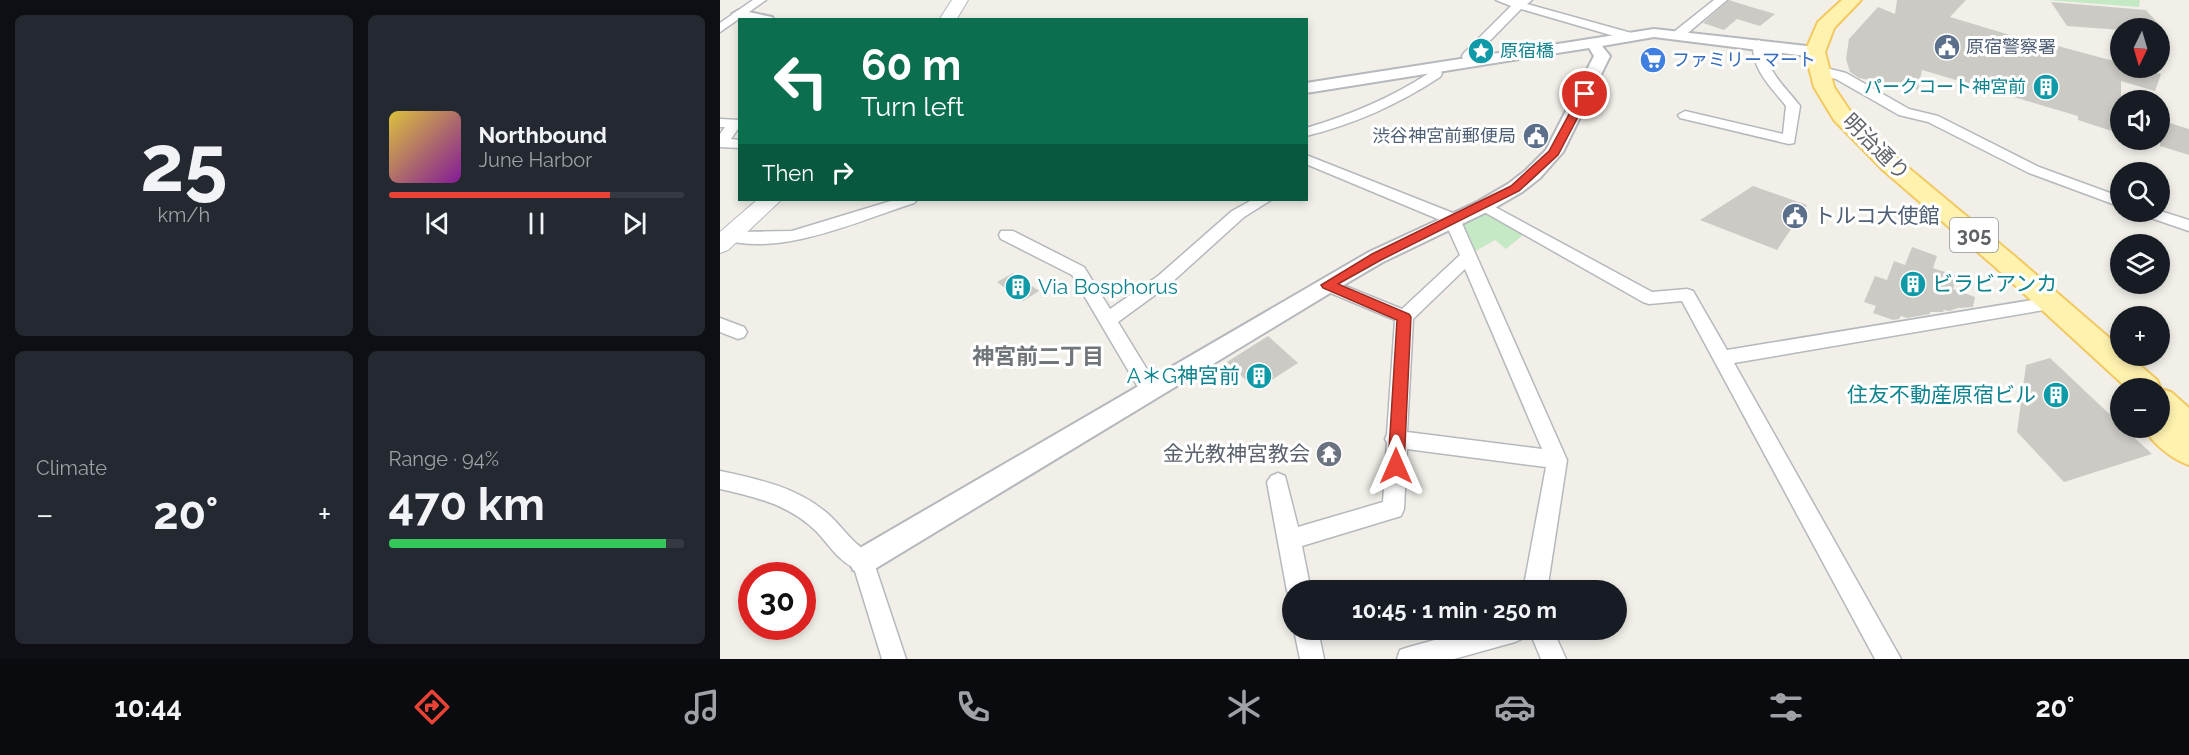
<!DOCTYPE html>
<meta charset="utf-8">
<style>
:root{--surface:#171b24;--page:#242831;--text:#f1f3f6;--muted:#9ea1a6;--line:#363941;--accent:#ea4335}
body{margin:0;font-family:Raleway,"Noto Sans JP",sans-serif;background:var(--page);color:var(--text);height:100vh;display:flex;flex-direction:column;font-size:22px;white-space:nowrap}
*{box-sizing:border-box;margin:0}
p{font-size:20px;color:var(--muted)}
.icon{flex:none;width:33px;height:33px;fill:none;stroke:currentColor;stroke-width:2;stroke-linecap:round;stroke-linejoin:round}
.map{position:relative;flex:1;overflow:hidden}
.side{display:flex;flex-direction:column;gap:15px;padding:15px;background:#0d0f14;width:720px}
.side>*{flex:none}
.hud{position:absolute;left:18px;top:18px;width:570px;height:183px;border-radius:0px;box-shadow:0 3px 9px #0003;background:#0b6e4f;color:#fff;overflow:hidden}
.needle{width:39px;rotate:185deg}
.controls{position:absolute;left:1390px;top:18px;display:grid;gap:12px}
.controls a{display:grid;place-items:center;width:60px;height:60px;border-radius:50%;background:var(--surface);box-shadow:0 3px 9px #0003;font-size:30px}
.speed{position:absolute;left:18px;top:562px;display:flex;gap:12px;font-size:30px;font-weight:700;text-align:center}
.speed>*{display:grid;place-content:center;width:78px;height:78px;border-radius:50%;background:var(--surface);box-shadow:0 3px 9px #0003;line-height:1}
.speed .limit{border:9px solid #d22;background:#fff;color:#111}
.pin{position:absolute;display:grid;place-items:center;width:51px;height:51px;color:#fff;margin:-26px;border:3px solid #fff;border-radius:50%;box-shadow:0 2px 6px #0007}
.me{position:absolute;width:66px;margin:-33px;rotate:0deg;stroke-linejoin:round;filter:drop-shadow(0 0 4px #0008)}
.turn{display:flex;align-items:center;gap:21px;height:126px;padding:0 24px;font-size:27px}
.turn .icon{width:78px;height:78px;stroke-width:2.5}
.turn b{display:block;font-size:42px;line-height:51px}
.then{display:flex;align-items:center;height:57px;padding:0 24px;background:#0003;gap:12px;font-size:22px}
.big{font-size:45px;font-weight:700;line-height:1.1}
.side .card{flex:1;display:flex;flex-direction:column;justify-content:center;gap:9px;min-width:0;padding:0 21px;border-radius:9px;background:var(--page)}
.side .dial{align-items:center;gap:0}
.dial b{font-size:78px;line-height:1}
.song{display:flex;align-items:center;gap:18px}
.cover{width:72px;height:72px;border-radius:9px;background:linear-gradient(135deg,hsl(50 70% 55%),hsl(290 70% 35%))}
.played{height:6px;border-radius:3px;background:linear-gradient(90deg,var(--accent) 75%,var(--line) 75%)}
.keys{display:flex;justify-content:space-around;direction:ltr}
.heat{display:flex;justify-content:space-between;align-items:center;font-size:33px;direction:ltr}
.charge{height:9px;border-radius:4px;background:linear-gradient(90deg,#34c759 94%,var(--line) 0)}
.side .tiles{flex:1;display:grid;gap:15px;grid-template-columns:repeat(2,1fr)}
.trip{position:absolute;left:562px;top:580px;width:345px;height:60px;border-radius:30px;background:var(--surface);box-shadow:0 3px 9px #0003;font-weight:700;line-height:60px;text-align:center}
.tabs{display:flex;height:96px;justify-content:space-around;align-items:center;background:#090b0e;color:var(--muted)}
.tabs .icon{width:42px;height:42px}
.tabs .active{color:var(--accent)}
.tabs b{font-size:27px;color:var(--text)}
main{display:flex;flex:1;min-height:0}
.map>svg:first-child{display:block}
</style>
<main>
<section class="side">
<div class="tiles">
<div class="card dial"><b>25</b><p>km/h</p></div>
<div class="card">
<div class="song"><i class="cover"></i><div><b>Northbound</b><p>June Harbor</p></div></div>
<div class="played"></div>
<div class="keys"><svg class="icon" aria-label="previous" viewBox="0 0 24 24"><path d="M18 5L8 12l10 7zM5 5v14"/></svg><svg class="icon" aria-label="pause" viewBox="0 0 24 24"><path d="M8 5v14M16 5v14"/></svg><svg class="icon" aria-label="next" viewBox="0 0 24 24"><path d="M6 5l10 7-10 7zM19 5v14"/></svg></div>
</div>
<div class="card"><p>Climate</p>
<div class="heat"><a>−</a><b class="big">20°</b><a>+</a></div>
</div>
<div class="card"><p>Range · 94%</p><b class="big">470 km</b><div class="charge"></div></div>
</div>
</section>
<div class="map">
<svg width="1469" height="659" viewBox="0 0 1469 659">
<rect width="100%" height="100%" fill="#f1efe8"/>
<!-- green -->
<g fill="#c5e8c5">
<path d="M1327,0H1420L1419,7Z"/>
<path d="M763,211L803,235L786,249L775,240L756,251L739,221Z"/>
</g>
<!-- building -->
<g fill="#cccac5">
<path d="M1009,0L1028,6L1055,14L1040,26L1017,19L1004,30L983,23Z"/>
<path d="M1177,0H1246L1230,17L1300,38L1301,36L1401,63V68H1416L1441,74L1435,91L1401,81V134L1358,120V116L1202,70L1198,90L1139,78L1130,72L1126,59L1129,39L1158,7L1175,14Z"/>
<path d="M1331,2L1426,10L1442,28H1401V30L1347,26Z"/>
<path d="M1440,120L1469,129V155L1440,146Z"/>
<path d="M1033,186L1087,205L1057,250L980,220Z"/>
<path d="M1192,247L1217,256L1213,268L1237,276L1233,289L1255,297L1253,307L1238,308L1229,311L1224,310L1223,312H1210V314L1187,318L1181,316L1179,319L1173,320L1153,313L1156,306L1144,302L1155,276L1167,280L1174,261L1185,265Z"/>
<path d="M293,273L319,291L303,301L277,282Z"/>
<path d="M548,336L578,363L536,390L507,362Z"/>
<path d="M1330,358L1401,425V428H1404L1432,454L1344,482L1297,432L1306,365Z"/>
</g>
<g fill="none" stroke-linecap="round" stroke-linejoin="round">
<defs>
<g id="minor">
<path d="M33,0H46L0,32V23Z"/>
<path d="M776,0H812L807,4L915,34L917,37L911,41L801,9L754,57L756,62L754,65H746L742,56L744,53L791,6Z"/>
<path d="M994,0H1007L963,37H955V31Z"/>
<path d="M1039,40L1045,44C1045,71 1065,86 1080,106L1074,143L1069,144L960,118L958,115L965,111L1063,134L1066,106C1051,87 1032,70 1033,44Z"/>
<path d="M714,64L720,68L722,74L720,77C679,104 635,124 586,136V128C630,115 671,98 709,73L708,68Z"/>
<path d="M1098,66L1126,73L1189,109L1218,116L1319,167L1401,197V207L1309,173L1208,122L1179,115L1116,79L1094,73L1092,70Z"/>
<path d="M0,119L20,120V126L11,139L20,140V148L0,147V134L5,127H0Z"/>
<path d="M586,155L738,215L740,219L847,460L827,591H803L826,467L687,449L684,509L681,516L582,546L591,591H573V600L571,599L567,591L547,482L551,476L558,473L565,476L578,527L663,502L667,443L665,439L667,434L675,320L601,289L598,285L601,281H613L682,309L740,255L725,222L586,164ZM745,269L822,449L687,432L693,319Z"/>
<path d="M174,200H197L194,203C138,221 64,256 4,240L2,236L4,232L72,231Z"/>
<path d="M532,200H551L524,217L450,284L398,322L439,389L436,394L429,397L422,394L352,275L281,239L279,235L281,231H293L364,267L390,309L438,276L512,211Z"/>
<path d="M764,201L932,292L967,289L973,291L1007,350L1330,297L1336,299L1339,303L1336,307L1330,309L1014,363L1181,659H1155L962,301L929,304L923,302L759,209L756,206Z"/>
<path d="M1440,211L1469,220V231L1422,215L1420,212Z"/>
<path d="M0,318L24,327L27,332L24,337L18,339L0,332Z"/>
<path d="M0,471C38,479 76,487 107,513C123,527 132,544 151,554L186,659H162L134,568C117,559 109,545 97,532C70,505 36,497 0,489Z"/>
<path d="M574,630H598L604,659H580Z"/>
<path d="M751,630H807L804,638L795,642L734,659H677L680,650L689,647Z"/>
<path d="M809,630H833L846,659H821Z"/>
</g>
<g id="tertiary">
<path d="M19,10L52,17L54,20H25L14,17L12,14Z"/>
<path d="M934,29L1095,47L1103,52L1095,57L934,37L882,46L890,56L843,152L820,178L802,192L771,210L663,262L615,290L153,570L143,574L133,570L129,561L133,552L649,252L757,202L788,184L806,170L826,150L874,56L869,48L586,93V83Z"/>
</g>
<g id="secondary">
<path d="M232,0H248L236,20H219Z"/>
<path d="M37,200H61L8,250L0,253V232Z"/>
</g>
<path id="primary" d="M1122,0H1141L1114,28L1105,52L1114,87L1130,111L1179,160L1292,254L1401,348V356H1409L1437,380L1441,389L1451,392L1469,408V465C1452,459 1433,444 1424,428H1440V388H1407L1274,266L1163,170L1114,120L1094,87L1085,52L1098,22Z"/>
</defs>
<!-- minor casing -->
<use href="#minor" stroke="#b5b8bc" stroke-width="3"/>
<!-- tertiary casing -->
<use href="#tertiary" stroke="#b5b8bc" stroke-width="4"/>
<!-- secondary casing -->
<use href="#secondary" stroke="#b6babf" stroke-width="2"/>
<!-- primary casing -->
<use href="#primary" stroke="#f2c960" stroke-width="4"/>
<!-- minor -->
<use href="#minor" fill="#fff" fill-rule="evenodd"/>
<!-- tertiary -->
<use href="#tertiary" fill="#fff" fill-rule="evenodd"/>
<!-- secondary -->
<use href="#secondary" fill="#fff" fill-rule="evenodd"/>
<!-- primary -->
<use href="#primary" fill="#fff2af" fill-rule="evenodd"/>
</g>
<!-- route -->
<path fill="#ea4335" stroke="#982c22" stroke-width="1.5" d="M865,91L870,94L838,155L799,191L661,260L618,284L689,314L691,317L684,466L681,470L676,472L670,470L668,466L677,320L603,288L601,285L652,254L791,186L829,151L860,94Z"/>
<!-- icons -->
<defs>
<symbol id="civic-disc" viewBox="-11 -11 22 22"><circle r="9.5" fill="#5c6f8a" stroke="#fff"/><path d="M-.6-6.5H3V-4.5H.6V-3L4-1V1h2V6H-6V1h2V-1L-.6-3ZM-1.2 2.5V6h2.4V2.5Z" fill="#fff"/></symbol>
<symbol id="sight-disc" viewBox="-11 -11 22 22"><circle r="9.5" fill="#0f9aa8" stroke="#fff"/><path d="M0-6L1.8-2.2L6-1.7L2.9 1.2L3.7 5.4L0 3.3L-3.7 5.4L-2.9 1.2L-6-1.7L-1.8-2.2Z" fill="#fff"/></symbol>
<symbol id="supermarket-disc" viewBox="-11 -11 22 22"><circle r="9.5" fill="#3f7fe0" stroke="#fff"/><path d="M-6-5.5h2.5l.6 2H6L4.5 2H-2.5L-4.4-4H-6ZM-1.5 3.2a1.3 1.3 0 1 0 .1 0ZM3 3.2a1.3 1.3 0 1 0 .1 0Z" fill="#fff"/></symbol>
<symbol id="building-disc" viewBox="-11 -11 22 22"><circle r="9.5" fill="#0f9aa8" stroke="#fff"/><path d="M-4-6H4V6H1V3H-1V6H-4ZM-2.5-4.3h1.7v1.8h-1.7ZM.8-4.3h1.7v1.8H.8ZM-2.5-1h1.7V.8h-1.7ZM.8-1h1.7V.8H.8Z" fill="#fff"/></symbol>
<symbol id="temple-disc" viewBox="-11 -11 22 22"><circle r="9.5" fill="#6b7280" stroke="#fff"/><path d="M0-6L5-2H3V0L6.5 2.5H4V6H1.5V3h-3V6H-4V2.5H-6.5L-3 0V-2H-5Z" fill="#fff"/></symbol>
</defs>
<g fill-rule="evenodd">
<use href="#civic-disc" x="1212" y="32" width="30" height="30"/>
<use href="#sight-disc" x="746" y="36" width="30" height="30"/>
<use href="#supermarket-disc" x="918" y="45" width="30" height="30"/>
<use href="#building-disc" x="1311" y="72" width="30" height="30"/>
<use href="#civic-disc" x="801" y="121" width="30" height="30"/>
<use href="#civic-disc" x="1060" y="201" width="30" height="30"/>
<use href="#building-disc" x="1178" y="269" width="30" height="30"/>
<use href="#building-disc" x="283" y="272" width="30" height="30"/>
<use href="#building-disc" x="524" y="361" width="30" height="30"/>
<use href="#building-disc" x="1321" y="380" width="30" height="30"/>
<use href="#temple-disc" x="594" y="439" width="30" height="30"/>
</g>
<g text-anchor="middle" stroke-width="6" stroke-linejoin="round" paint-order="stroke">
<!-- far-service labels -->
<g font-size="18" fill="#4e5e75" stroke="#fff" text-anchor="start">
<text x="1246" y="53">原宿警察署</text>
<text x="796" y="142" text-anchor="end">渋谷神宮前郵便局</text>
</g>
<!-- far-culture labels -->
<g font-size="18" fill="#0d838f" stroke="#fff" text-anchor="start">
<text x="780" y="57">原宿橋</text>
<text x="1306" y="93" text-anchor="end">パークコート神宮前</text>
</g>
<!-- far-shop labels -->
<g font-size="18" fill="#366cbe" stroke="#fff" text-anchor="start">
<text x="952" y="66">ファミリーマート</text>
</g>
<!-- shield labels -->
<rect fill="#fff" stroke="#8f9295" stroke-width="1.5" x="1230" y="218" width="48" height="34" rx="4.5"/>
<g font-size="20" font-weight="bold" fill="#5f6368">
<text x="1254" y="242">305</text>
</g>
<!-- street labels -->
<g font-size="21" fill="#5f6368" stroke="#fff">
<text transform="translate(1156 147) rotate(45)" y="7">明治通り</text>
</g>
<!-- service labels -->
<g font-size="21" fill="#4e5e75" stroke="#fff" text-anchor="start">
<text x="1094" y="223">トルコ大使館</text>
</g>
<!-- culture labels -->
<g font-size="21" fill="#0d838f" stroke="#fff" text-anchor="start">
<text x="1212" y="291">ビラビアンカ</text>
<text x="318" y="294">Via Bosphorus</text>
<text x="520" y="383" text-anchor="end">A＊G神宮前</text>
<text x="1316" y="402" text-anchor="end">住友不動産原宿ビル</text>
</g>
<!-- worship labels -->
<g font-size="21" fill="#5b616d" stroke="#fff" text-anchor="end">
<text x="590" y="461">金光教神宮教会</text>
</g>
<!-- neighbourhood labels -->
<g font-size="22" font-weight="bold" fill="#70757a" stroke="#fff">
<text x="318" y="364">神宮前二丁目</text>
</g>
</g>
</svg>
<div class="controls">
<a><svg class="needle" viewBox="-14 -14 28 28"><path d="M0-13l5 13h-10z" fill="#e53935"/><path d="M0 13l5-13h-10z" fill="#9ea1a6"/></svg></a>
<a><svg class="icon" aria-label="sound" viewBox="0 0 24 24"><path d="M4 9h4l5-4v14l-5-4H4zM17 9q2 3 0 6"/></svg></a>
<a><svg class="icon" aria-label="search" viewBox="0 0 24 24"><circle cx="10" cy="10" r="6"/><path d="M15 15l6 6"/></svg></a>
<a><svg class="icon" aria-label="layers" viewBox="0 0 24 24"><path d="M12 4l9 5-9 5-9-5zM3 14l9 5 9-5"/></svg></a>
<a>+</a>
<a>−</a>
</div>
<div class="speed"><div class="limit">30</div></div>
<div class="pin" style="left:865px;top:94px;background:#d93025"><svg class="icon" aria-label="arrive" viewBox="0 0 24 24"><path d="M6 21V4h12l-3 4 3 4H6"/></svg></div>
<svg class="me" style="left:676px;top:466px" viewBox="-20 -20 40 40"><path d="M0-17L14 15 0 8-14 15z" fill="#ea4335" stroke="#fff" stroke-width="4"/></svg>
<div class="trip">10:45 · 1 min · 250 m</div>
<div class="hud">
<div class="turn"><svg class="icon" aria-label="left" viewBox="0 0 24 24"><path d="M17 20v-9H6M10 6l-5 5 5 5"/></svg><div><b>60 m</b>Turn left</div></div>
<div class="then">Then<svg class="icon" aria-label="right" viewBox="0 0 24 24"><path d="M7 20v-9h11M14 6l5 5-5 5"/></svg></div>
</div>
</div>
</main>
<nav class="tabs">
<b>10:44</b>
<svg class="icon active" aria-label="directions" viewBox="0 0 24 24"><path d="M12 3l9 9-9 9-9-9zM9 14v-3h6M13 9l2 2-2 2"/></svg>
<svg class="icon" aria-label="music" viewBox="0 0 24 24"><path d="M9 18V5l10-2v13"/><circle cx="6" cy="18" r="3"/><circle cx="16" cy="16" r="3"/></svg>
<svg class="icon" aria-label="phone" viewBox="0 0 24 24"><path d="M5 4h4l2 5-3 2q2 4 5 5l2-3 5 2v4C11 20 4 13 5 4z"/></svg>
<svg class="icon" aria-label="climate" viewBox="0 0 24 24"><path d="M12 3v18M4 7l16 10M4 17L20 7"/></svg>
<svg class="icon" aria-label="car" viewBox="0 0 24 24"><path d="M5 17H2v-5l4-1 3-4h7l3 4 3 1v5h-3M9 17h6M6 11h13"/><circle cx="7" cy="17" r="2"/><circle cx="17" cy="17" r="2"/></svg>
<svg class="icon" aria-label="filters" viewBox="0 0 24 24"><path d="M4 7h16M4 17h16"/><circle cx="9" cy="7" r="2"/><circle cx="15" cy="17" r="2"/></svg>
<b>20°</b>
</nav>
